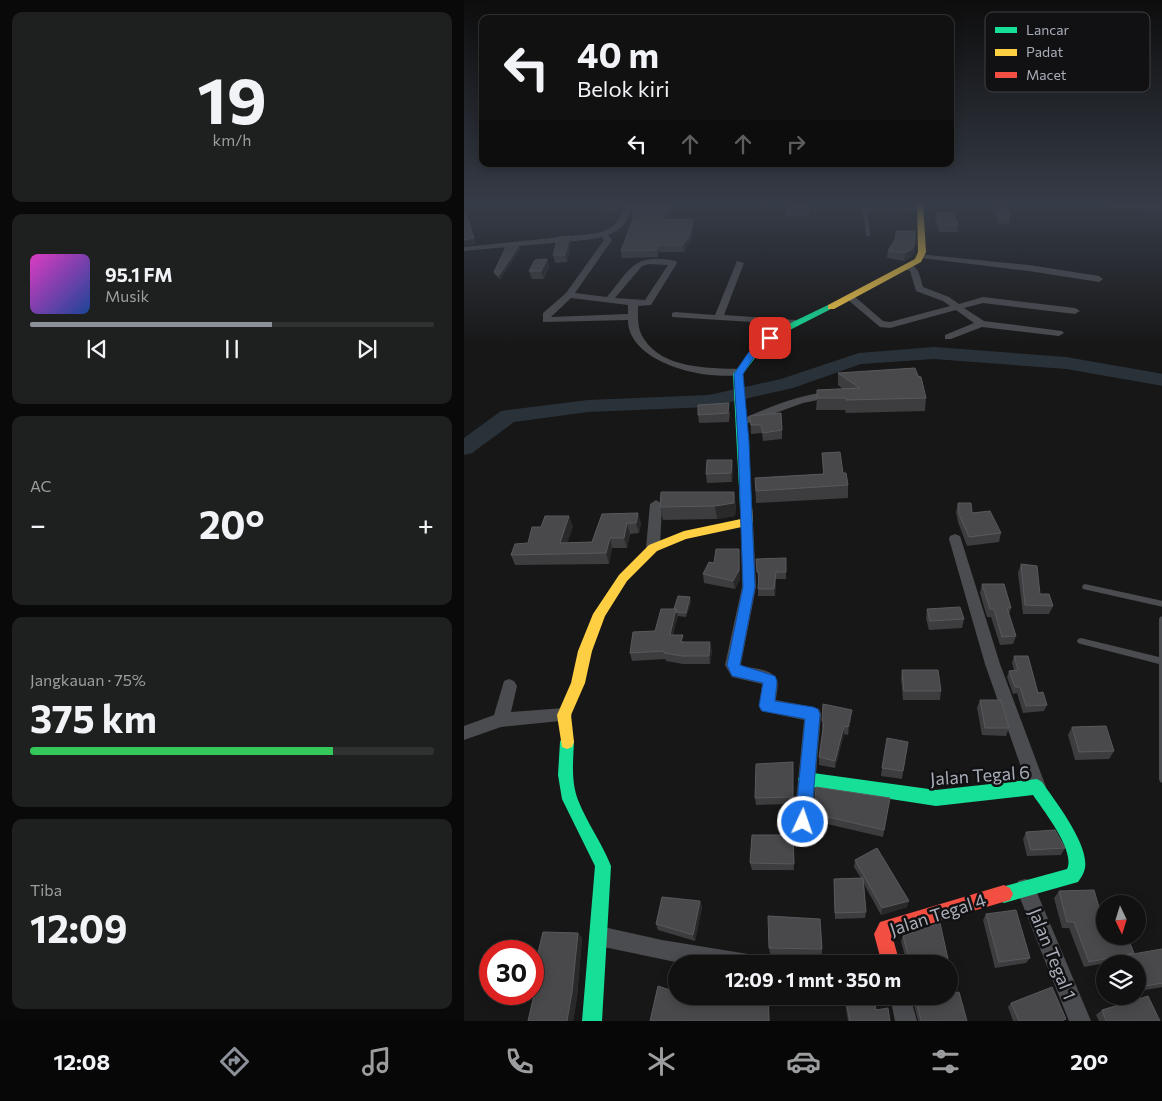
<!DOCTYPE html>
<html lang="id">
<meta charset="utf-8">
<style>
:root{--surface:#111;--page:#1e1f1f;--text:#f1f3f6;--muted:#9c9d9f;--line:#303131;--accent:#8c9099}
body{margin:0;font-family:Commissioner,sans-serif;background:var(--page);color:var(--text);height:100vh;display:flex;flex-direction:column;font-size:19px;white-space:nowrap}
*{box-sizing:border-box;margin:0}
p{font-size:16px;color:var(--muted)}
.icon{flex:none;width:28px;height:28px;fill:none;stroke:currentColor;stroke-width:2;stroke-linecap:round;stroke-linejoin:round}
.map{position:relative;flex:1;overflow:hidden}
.side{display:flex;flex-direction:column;gap:12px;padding:12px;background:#090909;width:464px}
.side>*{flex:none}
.top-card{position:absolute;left:15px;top:15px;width:475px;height:152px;border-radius:10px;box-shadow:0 2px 12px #0003,0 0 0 1px var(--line);background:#111;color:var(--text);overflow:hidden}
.needle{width:32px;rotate:176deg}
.buttons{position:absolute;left:632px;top:895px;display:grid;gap:10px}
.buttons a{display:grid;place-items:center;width:50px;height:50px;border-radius:50%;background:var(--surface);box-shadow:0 2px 12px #0003,0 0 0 1px var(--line);font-size:25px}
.speed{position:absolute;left:15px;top:940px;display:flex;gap:10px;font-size:25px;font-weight:700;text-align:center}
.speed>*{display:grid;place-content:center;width:65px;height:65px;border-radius:50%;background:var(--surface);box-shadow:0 2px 12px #0003,0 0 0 1px var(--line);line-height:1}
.speed .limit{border:8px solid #d22;background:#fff;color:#111}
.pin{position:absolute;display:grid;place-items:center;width:42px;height:42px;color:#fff;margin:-21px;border-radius:10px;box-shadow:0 2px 8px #0006}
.me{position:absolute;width:55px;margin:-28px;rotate:3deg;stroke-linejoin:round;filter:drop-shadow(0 0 4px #0008)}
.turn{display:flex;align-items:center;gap:18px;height:105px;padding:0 15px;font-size:22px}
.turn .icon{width:65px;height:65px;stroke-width:2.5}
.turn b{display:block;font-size:35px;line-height:42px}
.lanes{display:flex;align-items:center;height:48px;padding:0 15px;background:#0003;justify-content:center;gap:25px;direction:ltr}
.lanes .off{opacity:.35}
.big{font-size:38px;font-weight:700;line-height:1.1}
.side .card{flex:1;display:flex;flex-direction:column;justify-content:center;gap:8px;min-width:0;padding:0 18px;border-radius:10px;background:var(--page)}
.side .dial{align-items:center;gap:0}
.dial b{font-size:65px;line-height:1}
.song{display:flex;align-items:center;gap:15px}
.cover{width:60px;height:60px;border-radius:8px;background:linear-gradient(135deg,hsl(310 70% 55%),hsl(220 70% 35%))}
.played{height:5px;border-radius:2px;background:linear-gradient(90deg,var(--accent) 60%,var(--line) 60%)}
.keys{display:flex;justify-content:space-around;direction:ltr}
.heat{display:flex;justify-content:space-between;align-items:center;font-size:28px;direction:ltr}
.charge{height:8px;border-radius:4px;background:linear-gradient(90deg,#34c759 75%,var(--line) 0)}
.trip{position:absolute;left:204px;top:955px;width:290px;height:50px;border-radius:25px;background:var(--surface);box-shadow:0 2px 12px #0003,0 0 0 1px var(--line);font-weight:700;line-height:50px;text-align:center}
.tabs{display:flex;height:80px;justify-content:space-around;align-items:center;background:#070707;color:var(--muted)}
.tabs .icon{width:35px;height:35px}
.tabs .selected{color:var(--accent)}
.tabs b{font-size:22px;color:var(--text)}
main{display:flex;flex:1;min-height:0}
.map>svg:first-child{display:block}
</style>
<main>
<section class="side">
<div class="card dial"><b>19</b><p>km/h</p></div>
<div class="card">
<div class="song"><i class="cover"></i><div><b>95.1 FM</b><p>Musik</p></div></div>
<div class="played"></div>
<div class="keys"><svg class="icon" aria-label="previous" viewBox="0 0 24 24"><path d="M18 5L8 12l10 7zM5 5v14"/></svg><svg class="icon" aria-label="pause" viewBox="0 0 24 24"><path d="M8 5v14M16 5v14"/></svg><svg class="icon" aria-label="next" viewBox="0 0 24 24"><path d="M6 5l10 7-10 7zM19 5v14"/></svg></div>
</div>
<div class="card"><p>AC</p>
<div class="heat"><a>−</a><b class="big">20°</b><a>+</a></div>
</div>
<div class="card"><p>Jangkauan · 75%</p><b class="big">375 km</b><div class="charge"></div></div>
<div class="card"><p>Tiba</p><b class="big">12:09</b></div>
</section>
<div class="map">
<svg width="699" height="1021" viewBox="0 0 699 1021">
<rect width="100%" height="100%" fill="#171717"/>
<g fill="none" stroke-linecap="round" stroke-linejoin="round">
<!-- river -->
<path fill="#2a3239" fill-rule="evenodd" d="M470,347L602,357L699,374V386L602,369L470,359L397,364L329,388L245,407L124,412L50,422L8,453L0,455V438L37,411L44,410L124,400L245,395L317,379L395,353Z"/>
<!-- lane -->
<g fill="#4b4c50" fill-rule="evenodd">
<path d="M350,203H354L353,212L350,211Z"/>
<path d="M396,203H400L402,209L457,208L459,209L457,210L403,211L406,235L404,236L402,235L399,210Z"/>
<path d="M621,584L699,601V607L619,589L618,587L619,585Z"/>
<path d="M699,616V783L696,782L695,779V664L617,644L614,643L613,641L614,639L617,638L695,657V619L696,617Z"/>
</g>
<!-- street -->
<g fill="#4b4c50" fill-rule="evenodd">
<path d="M160,203H168C166,219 159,229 144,235L148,240L111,293L143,297C167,268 170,253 212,261L213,263L187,305L174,306C174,317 173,329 180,339C199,369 245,368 276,369L280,370V374C246,382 164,364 164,320L79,322V313L102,293L140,240L138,237L122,240L0,251V247L135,233C151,227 158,220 160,203ZM185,264L204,265L181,300L151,298L178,266ZM107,298L164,305V314L87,317Z"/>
<path d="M632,203L699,206V210L644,208Z"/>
<path d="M454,254L565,265L635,276L639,279L635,282L565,271L457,258L453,256Z"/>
<path d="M273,261L280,263L260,315L332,320L337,323L335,325L208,317V313L211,312L251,315Z"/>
<path d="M441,264C455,263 456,277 459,287L485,297L495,304L519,297L611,308L616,311L611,314L519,303L500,308L520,321L598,331L600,333L595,336L518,327L487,339H481V335L510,323L492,310L426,328L416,327L383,299V295H389L419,321L426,322L486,306L479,301L452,291L446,271L441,268Z"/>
<path d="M370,391L374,392V396L339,403L282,424L277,421L278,419C308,406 337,394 370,391Z"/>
<path d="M192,500L198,504L196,548L194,551H184L182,548L186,504Z"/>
<path d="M283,517L289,522L292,587L277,664L278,666C287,668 311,669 313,681C315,686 312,695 312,700L349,707L355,709L357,714L348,822L345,828L339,831L333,828L330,822L340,720L297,711L295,706L298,684L268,677L261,665L278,587L277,522Z"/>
<path d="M491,534L496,536L497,539L536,664L582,787L579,793L573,795L567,793L564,787L521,664L485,539L486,536Z"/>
<path d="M45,679L50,681L53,686L47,712L100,708L106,710L108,715L106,720L37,727L0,740V726L30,715L40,681Z"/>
<path d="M561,879L568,881L627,1021H605L552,888L554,881Z"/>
<path d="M135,926L198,940L284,954L291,957L294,964H221L135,946L128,943L125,936L128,929Z"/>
<path d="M426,996H446L453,1021H431Z"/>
</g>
<!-- fast -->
<g fill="#16e098" fill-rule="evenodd">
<path d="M364,305L371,307L316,335L299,347L279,374L288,507L282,511L278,510L276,507L269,374L293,343L310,331Z"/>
<path d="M103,735L108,737L110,742C109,761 107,782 114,800C123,823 138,843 147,866L138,1021H118L131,866L98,799L94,775L96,742L98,737Z"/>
<path d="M342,772L472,790L573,779L578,782C591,801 625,844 621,868C620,873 617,878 614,882L540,903L534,900L531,894L534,888L603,869C612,851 579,810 569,795L472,806L342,786L337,784L334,779L337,774Z"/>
</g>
<!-- slow -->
<g fill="#ffcf43" fill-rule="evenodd">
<path d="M453,203H459L462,252L457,262L370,309H364V305L451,259L454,252Z"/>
<path d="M282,503L288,507L289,522L287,525L222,539L193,551L163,581L141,616L128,651L121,683L107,715L110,742L108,747L103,749L98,747L93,715L107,683L114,651L129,614L155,575L185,545L220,531L277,519L276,507Z"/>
</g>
<!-- jam -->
<path fill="#f24e42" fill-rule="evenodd" d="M540,885L546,888L549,894L546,900L428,935L436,964H418L410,934L416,922Z"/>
</g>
<!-- wall -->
<g fill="#3d3d3f">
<path d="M158,203L156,211H140L138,204Z"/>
<path d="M167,203H201V204L209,212L203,220L229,219V226L227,241L220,252H195L194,257L158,258L157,251L169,218Z"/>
<path d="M345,203L344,216H322V208Z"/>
<path d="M525,203H541L546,217L545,224H535Z"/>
<path d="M671,203H699V205Z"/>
<path d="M472,213L494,225L493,232H475L471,220Z"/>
<path d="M432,231L451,244L450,252L447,257L440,261L423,258L424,251L431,239Z"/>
<path d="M107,243L103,262L91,263L89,255Z"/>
<path d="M57,248L36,279L31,275L30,272Z"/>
<path d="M83,259L85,267L80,279H68L65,271Z"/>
<path d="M374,373L462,398L461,411L382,413L381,410H352L353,398L379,389L374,385Z"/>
<path d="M266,412L265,422L235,423L234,415Z"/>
<path d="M286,416L318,430V439L299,441L298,433L287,434Z"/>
<path d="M358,453L379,473L384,485V498L292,503L291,478L359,474Z"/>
<path d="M268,460L269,469L268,482L243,483L242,474Z"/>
<path d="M494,503L537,533L535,542L503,546L494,522L492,512Z"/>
<path d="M272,505L271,516L253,519L199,520L196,507Z"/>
<path d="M138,514L177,523L175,533L166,534L163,548H148L145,564L51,565L47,555L64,543L109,526L103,543L128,542Z"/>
<path d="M275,549L276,579L271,589L240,583L239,574L250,563Z"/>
<path d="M292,559L322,566V579H312L311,596H294V579Z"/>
<path d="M557,564L576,594L589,606L585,614H559L554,573Z"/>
<path d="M518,584L547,608L545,614L552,636L549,644L536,645L527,617H523L516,593Z"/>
<path d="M227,602L222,617L213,616L209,635L220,642L248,650L246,664H219L202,661L201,659L168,661L166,653L191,631L210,609Z"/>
<path d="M463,609L500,619L498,628L465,630L462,618Z"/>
<path d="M550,656L583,705L580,711L559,713L553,693L549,694L543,677L545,671L550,670L548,663Z"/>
<path d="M438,670L477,691L476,700H439L437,678Z"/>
<path d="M516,700L545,728L542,736L518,735L513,708Z"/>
<path d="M387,718L384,735L380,734L371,768L355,765V757L359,729H358V721Z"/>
<path d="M608,727L650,751L645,759L611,760L604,735Z"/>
<path d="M444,742L438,779L417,776L418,768Z"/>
<path d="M329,762V804L292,805L291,798Z"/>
<path d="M426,798L419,837L363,824L362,831L347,829V822Z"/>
<path d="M562,832L601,848L597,855L563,856L559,839Z"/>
<path d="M329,835L330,870H288L286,863Z"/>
<path d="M391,860L443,907L417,915L400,884L402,912L401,918L371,919L370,879L397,878L390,867Z"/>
<path d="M595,891L670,954L699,950V987L674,991V964H658L657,960L620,967L605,928H598L590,898Z"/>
<path d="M236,901L238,907L231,941L194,930L192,924Z"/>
<path d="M522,914L566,958L562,963L531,968L519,920Z"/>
<path d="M114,933L118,938L113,997L109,1021H64L76,966L72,961Z"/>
<path d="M439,936L484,959L482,964H378L379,958L414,960H442L437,941Z"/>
<path d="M305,948L358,949V955L306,954Z"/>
<path d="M380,996H410L412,1010L426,1021H384Z"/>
<path d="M452,1000L503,1021H454L450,1005Z"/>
<path d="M547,1003L600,1021H549L544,1007Z"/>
<path d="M638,1010L696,1021H635L632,1015Z"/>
</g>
<!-- shaded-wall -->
<g fill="#29292a">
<path d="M155,203H158L156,211L155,204Z"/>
<path d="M208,205L209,212L199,227L197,220Z"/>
<path d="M229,219V226L227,241L220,252L219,245Z"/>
<path d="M106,236L107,243L103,262L101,255Z"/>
<path d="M10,238L12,244L0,246V240Z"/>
<path d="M56,244L57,248L36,279L35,275Z"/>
<path d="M451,244L450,252L447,257L440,261L441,253Z"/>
<path d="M194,245L195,252L194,257L193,250Z"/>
<path d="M83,259L85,267L80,279L77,271Z"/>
<path d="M268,460L269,469L268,482L267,473Z"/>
<path d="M270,492L272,505L271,516L253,519L251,506Z"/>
<path d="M174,513L177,523L175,533L172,523Z"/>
<path d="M105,516L109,526L100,553L96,543Z"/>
<path d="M163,523L166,534L163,548L160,538Z"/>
<path d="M146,538L148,548L145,564L142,553Z"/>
<path d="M275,549L276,579L271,589L269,581Z"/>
<path d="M312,572V579L311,596L310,589Z"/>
<path d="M226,597L227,602L222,617V613Z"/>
<path d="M212,609L214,617L207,642L206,635Z"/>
<path d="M246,642L248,650L246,664L245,656Z"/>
<path d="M388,710L387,718L384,735V727Z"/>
<path d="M380,726V734L371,768V761Z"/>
<path d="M236,901L238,907L231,941L229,935Z"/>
<path d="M445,901L443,907L417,915L418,908Z"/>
<path d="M114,933L118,938L113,997L109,1021H103Z"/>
<path d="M304,996H305L306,1021H305Z"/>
</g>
<!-- building -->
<g fill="#49494c" stroke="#58595d">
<path d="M139,203H155V204H138Z"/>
<path d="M167,203H200V204L208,205L197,220L229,219L226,234L219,245H194L193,250L157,251L172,211H168L170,204H167Z"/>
<path d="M324,203H345L344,209L322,208Z"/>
<path d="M529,203H541L546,217H536Z"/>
<path d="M2,213L10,238L0,240V214Z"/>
<path d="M472,213H490L494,225H476Z"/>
<path d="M432,231H451V244L448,249L441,253L424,251L432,238Z"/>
<path d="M106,236L101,255H89L94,237Z"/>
<path d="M56,244L35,275L30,272L43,245Z"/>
<path d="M83,259L77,271H65L71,260Z"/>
<path d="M451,368L454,376L457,377L462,398L382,400V398H353V390L396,388L374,373Z"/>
<path d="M265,403L264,413L234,415V405Z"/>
<path d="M317,413L318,430L299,433L297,425H287L286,416Z"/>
<path d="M376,452L379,473H382L384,485L292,491L291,478L360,474L358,453Z"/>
<path d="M243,460H268L267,473L242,474Z"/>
<path d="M197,492H270V503L251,506L196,507Z"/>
<path d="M494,503H507L508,513L526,511L537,533L505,537L495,514Z"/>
<path d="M174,513L172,523H163L160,538H146L142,553L47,555L51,544L64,543L68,527H77L81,516H105L96,543L128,542L138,514Z"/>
<path d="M252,549H275V570L269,581L239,574L245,562L250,563Z"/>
<path d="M322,558V572H312L310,589H294L295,572H293L292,559Z"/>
<path d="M557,564L573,566L576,594H585L589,606L561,605Z"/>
<path d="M518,584H540L547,608H543L552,636L538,637L530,609H526Z"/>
<path d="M214,596L226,597L222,613L212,612V609H210Z"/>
<path d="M496,607L500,619L466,621L463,609Z"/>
<path d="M197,609H212L206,635H219L217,642H246L245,656H218L200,653V651L166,653L169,632L191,631Z"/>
<path d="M550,656H564L574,693L579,692L583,705L562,706L556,687H551L545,671L554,670Z"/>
<path d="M438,670H474L477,691H440Z"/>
<path d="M516,700H537L545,728H521Z"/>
<path d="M359,704L388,710L384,727L380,726L371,761L355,757L360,722L358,721Z"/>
<path d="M642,726L650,751L615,752L608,727Z"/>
<path d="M423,738L444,742L439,771L418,768Z"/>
<path d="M329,762V797L291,798L292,764Z"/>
<path d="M352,787L426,798L420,830L364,817L363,824L347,822L350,815Z"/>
<path d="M591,830L601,848L567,850L562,832Z"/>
<path d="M288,835H329L330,864L286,863Z"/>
<path d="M413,848L445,901L418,908L391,860Z"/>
<path d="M399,878L402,912L371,913L370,879Z"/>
<path d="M630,890L641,928V936H663L670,953L625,962L610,922H603L595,891Z"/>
<path d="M198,897L236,901L229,935L192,924Z"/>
<path d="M552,910L566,958L535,962L522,914Z"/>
<path d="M304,916L356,919L358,949L305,948Z"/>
<path d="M476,923L484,959L456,964H379V958L412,957L414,960H443L445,958L439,936Z"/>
<path d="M79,932L114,933L108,992L103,1021H64L78,961H72Z"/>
<path d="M698,949L699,950V983L675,987L674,984V964H666L663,955Z"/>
<path d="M250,962L278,964H249Z"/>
<path d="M194,986L212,992V996H225L239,1001L240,996H304L305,1021H186Z"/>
<path d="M588,987L602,1019L597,1021H555L547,1003Z"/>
<path d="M495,992L503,1021H457L452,1000L472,996H485V994Z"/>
<path d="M381,996H410L412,1010L424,1008L426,1021H386Z"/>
<path d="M684,996L696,1021H642L638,1010Z"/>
</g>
<!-- sky -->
<linearGradient id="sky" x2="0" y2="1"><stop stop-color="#0d0d0d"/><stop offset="0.59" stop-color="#363c47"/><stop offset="1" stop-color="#363c47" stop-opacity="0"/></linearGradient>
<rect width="699" height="346" fill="url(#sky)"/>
<!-- route -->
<path fill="#1a73e8" stroke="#114b97" d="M302,336L310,338L290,357L279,374L285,442L291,587L276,665L311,676L313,681L311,701L349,707L354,709L356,714L347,822L345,828L339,830L333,828L331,822L341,719L298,711L295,706L299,683L268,676L263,665L279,587L274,442L270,374L284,353Z"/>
<g text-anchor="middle" stroke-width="5" stroke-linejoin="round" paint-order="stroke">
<!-- near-street labels -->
<g font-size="18" fill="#a8adb8" stroke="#111113">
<text transform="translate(516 776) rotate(-4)" y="6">Jalan Tegal 6</text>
<text transform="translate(474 915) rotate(-18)" y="6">Jalan Tegal 4</text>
<text transform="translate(588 954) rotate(68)" y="6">Jalan Tegal 1</text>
</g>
</g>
<!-- legend -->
<rect x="521" y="12" width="165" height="80" rx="8" fill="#111113" stroke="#3e4045" stroke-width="1"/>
<rect x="531" y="27" width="22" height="6" fill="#16e098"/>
<rect x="531" y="49" width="22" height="7" fill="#ffcf43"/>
<rect x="531" y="72" width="22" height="6" fill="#f24e42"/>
<g font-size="14" fill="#a8adb8">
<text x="562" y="35">Lancar</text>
<text x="562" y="57">Padat</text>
<text x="562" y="80">Macet</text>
</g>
</svg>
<div class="buttons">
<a><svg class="needle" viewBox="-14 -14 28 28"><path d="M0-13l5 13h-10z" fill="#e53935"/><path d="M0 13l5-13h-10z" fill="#9c9d9f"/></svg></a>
<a><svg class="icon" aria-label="layers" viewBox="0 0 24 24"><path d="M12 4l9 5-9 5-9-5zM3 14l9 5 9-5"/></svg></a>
</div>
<div class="speed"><div class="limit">30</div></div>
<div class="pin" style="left:306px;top:338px;background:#d93025"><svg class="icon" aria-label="arrive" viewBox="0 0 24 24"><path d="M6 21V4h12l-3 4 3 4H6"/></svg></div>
<svg class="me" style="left:339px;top:822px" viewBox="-20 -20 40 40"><circle r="17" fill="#1a73e8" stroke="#fff" stroke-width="3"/><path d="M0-11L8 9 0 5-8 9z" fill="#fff"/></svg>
<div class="trip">12:09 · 1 mnt · 350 m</div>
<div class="top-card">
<div class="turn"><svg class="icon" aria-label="left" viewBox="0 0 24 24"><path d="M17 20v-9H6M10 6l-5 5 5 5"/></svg><div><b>40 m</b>Belok kiri</div></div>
<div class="lanes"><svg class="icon" aria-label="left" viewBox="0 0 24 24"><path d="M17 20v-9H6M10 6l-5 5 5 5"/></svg><svg class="icon off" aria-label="ahead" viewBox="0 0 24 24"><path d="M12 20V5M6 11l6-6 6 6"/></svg><svg class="icon off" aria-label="ahead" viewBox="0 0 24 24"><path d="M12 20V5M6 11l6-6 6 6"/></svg><svg class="icon off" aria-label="right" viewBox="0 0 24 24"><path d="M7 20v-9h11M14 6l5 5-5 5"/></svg></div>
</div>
</div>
</main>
<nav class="tabs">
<b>12:08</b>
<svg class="icon selected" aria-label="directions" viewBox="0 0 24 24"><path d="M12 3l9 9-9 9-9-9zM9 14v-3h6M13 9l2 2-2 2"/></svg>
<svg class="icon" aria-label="music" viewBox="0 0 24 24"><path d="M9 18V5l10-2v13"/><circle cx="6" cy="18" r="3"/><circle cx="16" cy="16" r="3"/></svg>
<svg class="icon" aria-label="phone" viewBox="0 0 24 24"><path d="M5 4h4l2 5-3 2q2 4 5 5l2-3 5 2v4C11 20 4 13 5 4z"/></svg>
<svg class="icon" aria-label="climate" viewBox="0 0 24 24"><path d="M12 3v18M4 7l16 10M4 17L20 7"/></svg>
<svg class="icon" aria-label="car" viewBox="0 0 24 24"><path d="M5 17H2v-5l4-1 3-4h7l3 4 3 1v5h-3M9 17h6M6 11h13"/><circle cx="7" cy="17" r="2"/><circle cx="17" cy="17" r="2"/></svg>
<svg class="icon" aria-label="filters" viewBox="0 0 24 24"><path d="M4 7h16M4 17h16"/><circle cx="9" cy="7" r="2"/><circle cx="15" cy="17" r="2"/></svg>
<b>20°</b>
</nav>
